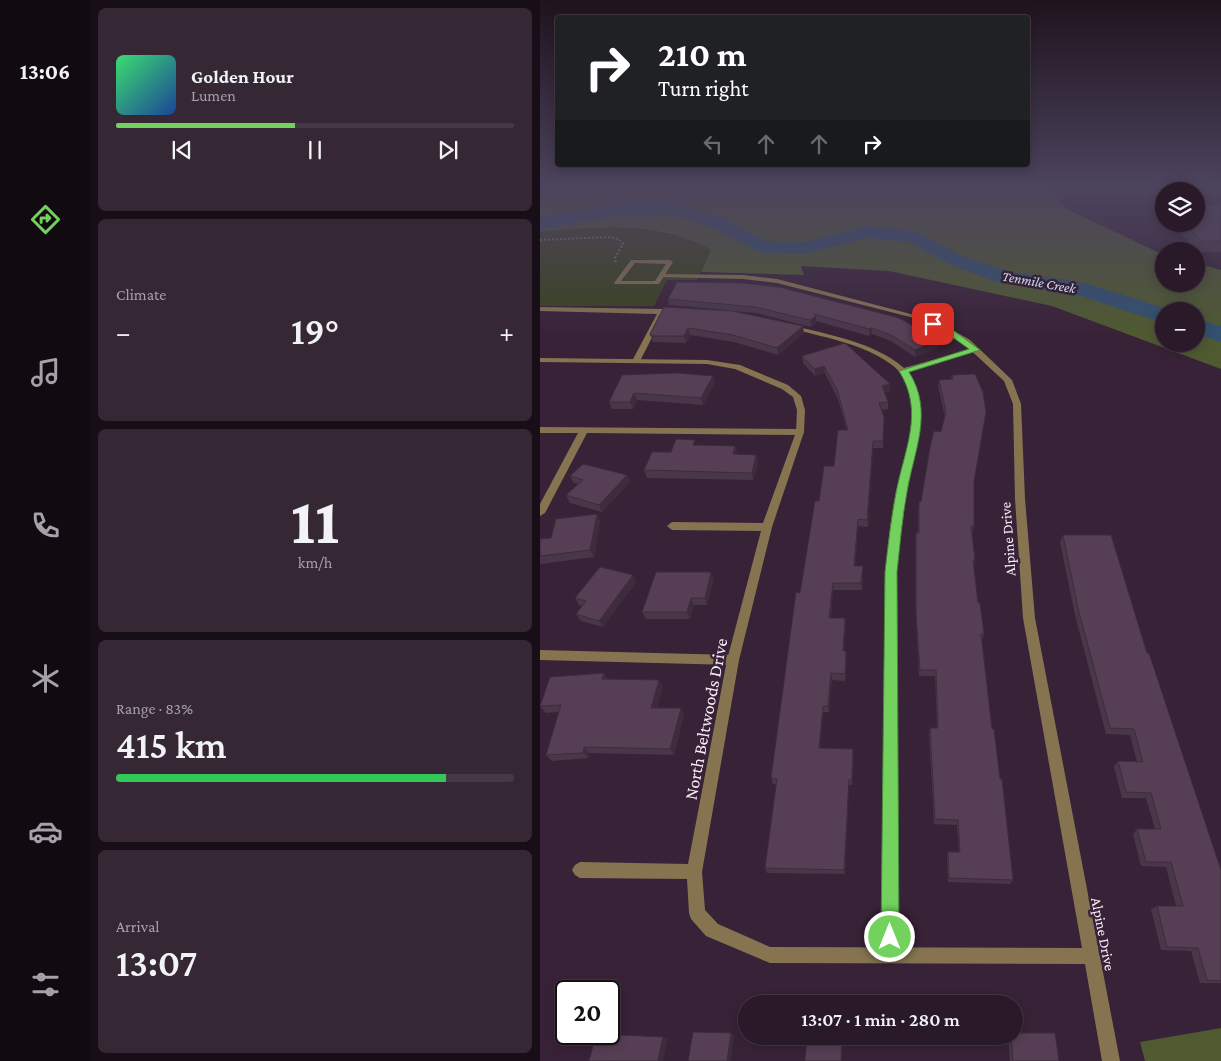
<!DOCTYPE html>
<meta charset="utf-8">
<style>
:root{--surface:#2a1a29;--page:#362735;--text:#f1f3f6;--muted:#a5a1a8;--line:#463846;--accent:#72d25d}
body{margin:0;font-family:"Crimson Pro",serif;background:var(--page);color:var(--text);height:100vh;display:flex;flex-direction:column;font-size:19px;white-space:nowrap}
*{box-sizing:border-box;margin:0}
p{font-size:16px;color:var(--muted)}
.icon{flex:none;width:28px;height:28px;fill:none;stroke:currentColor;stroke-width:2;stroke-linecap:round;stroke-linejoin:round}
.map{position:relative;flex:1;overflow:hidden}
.side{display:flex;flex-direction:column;gap:8px;padding:8px;background:#170e17;width:450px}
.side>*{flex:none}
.top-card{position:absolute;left:15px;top:15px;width:475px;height:152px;border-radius:5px;box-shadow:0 2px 12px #0003,0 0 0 1px var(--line);background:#202124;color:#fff;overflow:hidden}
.fabs{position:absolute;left:615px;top:182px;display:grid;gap:10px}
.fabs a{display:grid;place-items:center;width:50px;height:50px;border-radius:50%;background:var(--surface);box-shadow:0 2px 12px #0003,0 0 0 1px var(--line);font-size:25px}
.speed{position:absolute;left:15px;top:980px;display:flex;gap:10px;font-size:25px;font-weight:700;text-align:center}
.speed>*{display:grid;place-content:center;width:65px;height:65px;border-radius:50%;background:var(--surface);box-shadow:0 2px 12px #0003,0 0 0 1px var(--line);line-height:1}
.speed .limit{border:2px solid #111;border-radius:8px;background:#fff;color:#111}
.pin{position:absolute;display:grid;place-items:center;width:42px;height:42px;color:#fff;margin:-21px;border-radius:10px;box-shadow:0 2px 8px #0006}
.me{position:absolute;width:55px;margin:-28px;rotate:0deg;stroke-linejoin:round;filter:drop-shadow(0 0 4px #0008)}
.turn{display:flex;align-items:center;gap:18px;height:105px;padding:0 20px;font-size:22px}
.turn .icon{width:65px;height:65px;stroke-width:2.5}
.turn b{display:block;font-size:35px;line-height:42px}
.lanes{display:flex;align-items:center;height:48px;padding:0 20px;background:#0003;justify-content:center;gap:25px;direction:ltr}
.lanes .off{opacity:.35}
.big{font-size:38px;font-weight:600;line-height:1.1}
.side .widget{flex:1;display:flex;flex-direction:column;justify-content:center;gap:8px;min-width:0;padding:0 18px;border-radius:8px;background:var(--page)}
.side .dial{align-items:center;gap:0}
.dial b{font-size:65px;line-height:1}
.song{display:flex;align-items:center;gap:15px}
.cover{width:60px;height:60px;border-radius:8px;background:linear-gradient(135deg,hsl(140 70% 55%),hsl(220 70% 35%))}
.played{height:5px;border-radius:2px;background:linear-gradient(90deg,var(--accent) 45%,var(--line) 45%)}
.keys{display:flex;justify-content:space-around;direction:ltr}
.heat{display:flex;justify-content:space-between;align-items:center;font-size:28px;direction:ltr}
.charge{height:8px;border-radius:4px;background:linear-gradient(90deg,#34c759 83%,var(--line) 0)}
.trip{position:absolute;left:198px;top:995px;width:285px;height:50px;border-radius:25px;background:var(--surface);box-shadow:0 2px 12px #0003,0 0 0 1px var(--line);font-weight:600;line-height:50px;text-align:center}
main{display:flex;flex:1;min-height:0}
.tab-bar{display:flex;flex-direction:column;width:90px;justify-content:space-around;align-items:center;background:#110a10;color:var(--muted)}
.tab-bar .icon{width:35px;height:35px}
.tab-bar .on{color:var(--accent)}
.tab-bar b{font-size:22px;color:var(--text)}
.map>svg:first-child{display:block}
</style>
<main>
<nav class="tab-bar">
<b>13:06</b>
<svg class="icon on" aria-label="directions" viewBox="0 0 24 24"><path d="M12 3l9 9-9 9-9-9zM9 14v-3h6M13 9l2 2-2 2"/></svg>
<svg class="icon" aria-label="music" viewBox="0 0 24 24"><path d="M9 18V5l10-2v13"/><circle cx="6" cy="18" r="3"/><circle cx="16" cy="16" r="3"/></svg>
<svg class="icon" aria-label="phone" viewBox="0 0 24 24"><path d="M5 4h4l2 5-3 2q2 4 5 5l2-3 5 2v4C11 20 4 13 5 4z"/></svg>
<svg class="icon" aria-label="climate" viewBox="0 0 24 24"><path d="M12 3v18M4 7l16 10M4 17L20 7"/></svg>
<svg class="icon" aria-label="car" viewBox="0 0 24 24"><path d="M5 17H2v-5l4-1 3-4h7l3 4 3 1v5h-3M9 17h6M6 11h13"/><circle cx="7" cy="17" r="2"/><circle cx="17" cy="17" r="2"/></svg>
<svg class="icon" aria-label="filters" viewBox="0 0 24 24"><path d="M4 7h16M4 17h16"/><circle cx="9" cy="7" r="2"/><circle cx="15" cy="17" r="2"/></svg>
</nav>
<section class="side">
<div class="widget">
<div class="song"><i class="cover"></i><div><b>Golden Hour</b><p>Lumen</p></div></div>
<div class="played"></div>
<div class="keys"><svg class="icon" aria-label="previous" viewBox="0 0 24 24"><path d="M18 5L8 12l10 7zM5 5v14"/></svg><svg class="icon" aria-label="pause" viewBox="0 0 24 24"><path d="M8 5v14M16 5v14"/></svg><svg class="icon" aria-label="next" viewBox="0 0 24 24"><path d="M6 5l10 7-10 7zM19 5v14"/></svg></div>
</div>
<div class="widget"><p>Climate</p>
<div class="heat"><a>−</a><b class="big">19°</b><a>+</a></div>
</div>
<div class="widget dial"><b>11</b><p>km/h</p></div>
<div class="widget"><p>Range · 83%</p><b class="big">415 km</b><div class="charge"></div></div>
<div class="widget"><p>Arrival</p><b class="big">13:07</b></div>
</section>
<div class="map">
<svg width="681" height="1061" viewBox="0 0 681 1061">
<rect width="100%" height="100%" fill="#382237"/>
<!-- green -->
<path fill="#39431f" d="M53,227C94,228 134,230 171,250L157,280H127L114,306H0V232Z"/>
<!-- forest -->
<g fill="#4f5a31" fill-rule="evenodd">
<path d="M0,188H510L512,193L527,209L624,255V284H656V263L681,270V369L512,306L349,271L261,266L264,275L161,272L171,250C119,221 57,226 0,232ZM624,311H656V344H624Z"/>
<path d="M681,1028V1061H605L600,1042Z"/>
</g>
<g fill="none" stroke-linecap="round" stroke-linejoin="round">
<!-- river -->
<g fill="#325170" fill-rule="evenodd">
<path d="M132,202L181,217L226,241L265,242L327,226L374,231L421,255L468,271L545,283L633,311H624V323L541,296L456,282L407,263L369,242L327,238L265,254L222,253L167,225L131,214L81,215L0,229V217L81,203Z"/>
<path d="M656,319L681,326V342L656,334Z"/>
</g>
<!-- path -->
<path stroke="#837082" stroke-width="2" stroke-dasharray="2 2" stroke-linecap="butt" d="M0,240L69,237L79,239L83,244L75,258L76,264"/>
<!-- lane -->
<g fill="#867451" fill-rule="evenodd">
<path d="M91,260H130L133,262L119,284H75L74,283ZM95,263L126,264L115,281H81Z"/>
<path d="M0,307L122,309L136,310L139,312L136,314H124L100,361L96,363L92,361L117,314L0,311Z"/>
<path d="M251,325C289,335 334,342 364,368L436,348L440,350L368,372C395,412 373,452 365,495C360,521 358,546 356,572L358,955L356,961L350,963L344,961L342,955L346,572C348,547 350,522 355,497C363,456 393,397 352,365C323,343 282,337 249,328V326Z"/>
<path d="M0,427L260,429L264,432L260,435L47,433L5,513L0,516V504L38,433H0Z"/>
<path d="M0,650L193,655L197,656L199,660L197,664L193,665L0,660Z"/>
</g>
<!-- street -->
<path fill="#867451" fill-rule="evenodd" d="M121,274L203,275L237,279L382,317L409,328L430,340L472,380L481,404L485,499L495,618L580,1061H562L545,964L230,963L166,936L151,919L149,913L147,879L40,878L35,875L32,870L35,865L40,862L148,864L187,660L221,531L132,530L127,526L132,522L223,523L256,432L257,410L253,397L242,389L195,369L167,364L0,362V358L167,360L200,365L248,385L261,396L265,410L264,432L232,527L199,660L162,872L165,910L178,924L230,947L542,948L483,618L475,499L473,404L464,381L424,344L405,330L378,319L237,283L203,279L119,277V275Z"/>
</g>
<!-- wall -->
<g fill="#4a3649">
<path d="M681,205V252H657L633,224H656Z"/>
<path d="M202,283L399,347L375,357L351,341L332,334L329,336L276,321V322L271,327L216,313L194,311L264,333L238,355L194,342L150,335L146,343L113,342L110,334L186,310L129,305L128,299Z"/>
<path d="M262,356L350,391L344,392L348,402V409L341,410L344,417L343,448H333L328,527L318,526L315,566L323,573L322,590H293L291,618H305L306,625L304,651H306L307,658L305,681L292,680L289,712H283L280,748L314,755L312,785H309L305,874L227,873L225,868L236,784H233L231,778L260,593L279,501L294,466L307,430L298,399L285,373L275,376L263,363Z"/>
<path d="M82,375L173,376L175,383L163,405L97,400L93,409H72L69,402Z"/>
<path d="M412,375L434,482V526L432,534L435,560L434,566L438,603L444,634L442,641L452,729L473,880L470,884L408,882L407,856L408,852H419L417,825L394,824L389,734L390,728H397L395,676H379L376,620V533H378V509L401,432L405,417L398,386L399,380L411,379Z"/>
<path d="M157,445L195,446L197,453L196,454L218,462L213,480L107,478L104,470L131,452Z"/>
<path d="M87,475L90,482L62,512L30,503L26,495L38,484L34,483L30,476Z"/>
<path d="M57,514L60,521L54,557L0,564V539L11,538Z"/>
<path d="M523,535L607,653L681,870V983H660L651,951L621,950L611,909L617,906H636L626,867L601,866L593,834L597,829H615L606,798H582L574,767L578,761L597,762L590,735L566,734L535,615L520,542Z"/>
<path d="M171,572L174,579L167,605H154L150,619H106L102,612Z"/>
<path d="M93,575L96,582L63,627L41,621L36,614L42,606L39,605L35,598Z"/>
<path d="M68,679L123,686L116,708H141L144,714L134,755L49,753L48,758L12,761L6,755L19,712L6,713L0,706Z"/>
<path d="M468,1036H474L519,1061H470Z"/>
</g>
<!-- shaded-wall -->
<g fill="#3c2c3c">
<path d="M276,316V322L271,327L270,320Z"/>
<path d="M263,326L264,333L238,355L237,348Z"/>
<path d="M148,328L150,335L146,343L144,336Z"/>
<path d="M332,328V334L329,336V329Z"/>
<path d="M399,340V347L375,357V350Z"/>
<path d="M284,366L285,373L275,376V369Z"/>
<path d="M173,376L175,383L163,405L161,398Z"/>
<path d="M350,384V391L342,393V386Z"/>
<path d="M94,393L97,400L93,409L90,402Z"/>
<path d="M333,441V448L328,527L327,520Z"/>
<path d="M195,446L197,453L194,462L193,454Z"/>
<path d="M216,455L218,462L213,480L212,473Z"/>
<path d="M87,475L90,482L62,512L59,505Z"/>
<path d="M57,514L60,521L54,557L50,550Z"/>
<path d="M318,519V526L314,573V566Z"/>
<path d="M323,566V573L322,590L321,583Z"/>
<path d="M171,572L174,579L167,605L165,598Z"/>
<path d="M93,575L96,582L63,627L59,621Z"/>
<path d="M293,583V590L290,625L289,618Z"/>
<path d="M151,598L154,605L150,619L147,612Z"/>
<path d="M305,618L306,625L303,658V651Z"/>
<path d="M306,651L307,658L305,681V674Z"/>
<path d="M64,673L68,679H62Z"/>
<path d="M291,673L292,680L289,712L288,706Z"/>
<path d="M119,680L123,686L115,714L111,708Z"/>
<path d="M283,706V712L280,754L279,748Z"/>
<path d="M141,708L144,714L134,755L130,749Z"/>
<path d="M44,747L49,753L48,758L43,753Z"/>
<path d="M313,749L314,755L312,785V780Z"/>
<path d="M309,780V785L305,874L304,870Z"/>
<path d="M191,1033L194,1035L191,1061H187Z"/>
<path d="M302,1036H303L302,1061H301Z"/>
<path d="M123,1037L128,1038L123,1061H118Z"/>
</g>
<!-- building -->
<g fill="#563f55" stroke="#3c2c3c">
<path d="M656,205H681V241H661L646,224H656Z"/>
<path d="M137,282L202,283L239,287L359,318L399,340L375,350L351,335L332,328L329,329L274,314L276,316L270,320L215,307L128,299Z"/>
<path d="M124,307L192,311L263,326L237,348L193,335L148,328L144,336H111L110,334Z"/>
<path d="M305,343L350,384L342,386L348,402L339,403L344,417L343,441H333L327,520L318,519L314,566H323L321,583H293L289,618H305L303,651H306L305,674L291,673L288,706H283L279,748L313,749L312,780H309L304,870L225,868L237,779L231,778L256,592L260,593L275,501H279L284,466H294L298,430H308L298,392L284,366L275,369L262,356Z"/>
<path d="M137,373L173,376L161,398L94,393L90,402H69L82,375Z"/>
<path d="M435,374L443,392L446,412L434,481V526H431L435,560H433L438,603H440L444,634H441L452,729H454L460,779H462L473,880L409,878L408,852H420L418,820L395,819L390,728H398L396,670H380L376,613V533H379V501L381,502L390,447L394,431L401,432L406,412L399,380L413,379L412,375Z"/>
<path d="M136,439L155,440L153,445L195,446L193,454L216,455L212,473L104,470L112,452H131Z"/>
<path d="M43,464L87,475L59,505L26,495L43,480L30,476Z"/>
<path d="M57,514L50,550L0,556V539L11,538L16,519Z"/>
<path d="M523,535H571L607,653H609L681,870V981L667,980L658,948L627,947L617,906H643L631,862H606L597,829H621L611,793L586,792L578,761L603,762L594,729L570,728L538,608Z"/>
<path d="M60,567L93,575L59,621L36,614L46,601L35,598Z"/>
<path d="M116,572H171L165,598H151L147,612H102Z"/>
<path d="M64,673L62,679L119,680L111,708H141L130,749L44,747L43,753L6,755L21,705L0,706L10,677Z"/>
<path d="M153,1032L191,1033L187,1061H148Z"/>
<path d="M474,1033H515L519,1061H473L471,1036H474Z"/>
<path d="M56,1034L123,1037L118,1061H49Z"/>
<path d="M267,1036H302L301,1061H265Z"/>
</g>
<!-- sky -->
<linearGradient id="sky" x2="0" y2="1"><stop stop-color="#1f131e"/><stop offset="0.56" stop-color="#4d445e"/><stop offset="1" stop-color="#4d445e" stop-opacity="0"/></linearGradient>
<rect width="681" height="336" fill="url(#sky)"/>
<!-- route -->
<path fill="#72d25d" stroke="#4a883c" d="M391,322L410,328L440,350L369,372C394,412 374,450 367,492C362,519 360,545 357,572L359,937L356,943L350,946L343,943L341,937L345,572C348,546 351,519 356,493C364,450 385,412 359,371L429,349L404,331L391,325Z"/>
<g text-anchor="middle" stroke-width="5" stroke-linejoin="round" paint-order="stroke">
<!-- far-water labels -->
<g font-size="14" font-style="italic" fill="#cadff4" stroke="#382237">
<text transform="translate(499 282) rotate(10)" y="5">Tenmile Creek</text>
</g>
<!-- street labels -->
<g font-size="15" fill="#faecf9" stroke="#382237">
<text transform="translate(468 539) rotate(-94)" y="5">Alpine Drive</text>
<text transform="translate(563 934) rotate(79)" y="5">Alpine Drive</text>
</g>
<!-- near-street labels -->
<g font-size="18" fill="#faecf9" stroke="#382237">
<text transform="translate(166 719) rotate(-79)" y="6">North Beltwoods Drive</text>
</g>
</g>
</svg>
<div class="fabs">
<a><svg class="icon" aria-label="layers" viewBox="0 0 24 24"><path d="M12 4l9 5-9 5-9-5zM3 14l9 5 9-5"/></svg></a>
<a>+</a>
<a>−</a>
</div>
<div class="speed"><div class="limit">20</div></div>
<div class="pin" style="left:393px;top:324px;background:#d93025"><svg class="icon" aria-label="arrive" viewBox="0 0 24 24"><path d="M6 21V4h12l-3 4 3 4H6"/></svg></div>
<svg class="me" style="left:350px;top:937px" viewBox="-20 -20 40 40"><circle r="17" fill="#72d25d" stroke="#fff" stroke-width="3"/><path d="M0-11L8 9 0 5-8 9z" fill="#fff"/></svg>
<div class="trip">13:07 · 1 min · 280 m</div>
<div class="top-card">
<div class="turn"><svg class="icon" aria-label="right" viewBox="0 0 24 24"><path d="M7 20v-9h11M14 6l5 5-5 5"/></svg><div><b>210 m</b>Turn right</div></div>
<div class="lanes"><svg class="icon off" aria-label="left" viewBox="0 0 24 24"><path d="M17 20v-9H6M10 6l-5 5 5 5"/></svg><svg class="icon off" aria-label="ahead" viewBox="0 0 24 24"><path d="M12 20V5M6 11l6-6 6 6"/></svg><svg class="icon off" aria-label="ahead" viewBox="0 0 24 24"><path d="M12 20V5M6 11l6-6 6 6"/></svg><svg class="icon" aria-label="right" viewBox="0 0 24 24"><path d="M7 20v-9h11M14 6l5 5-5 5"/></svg></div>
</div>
</div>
</main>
